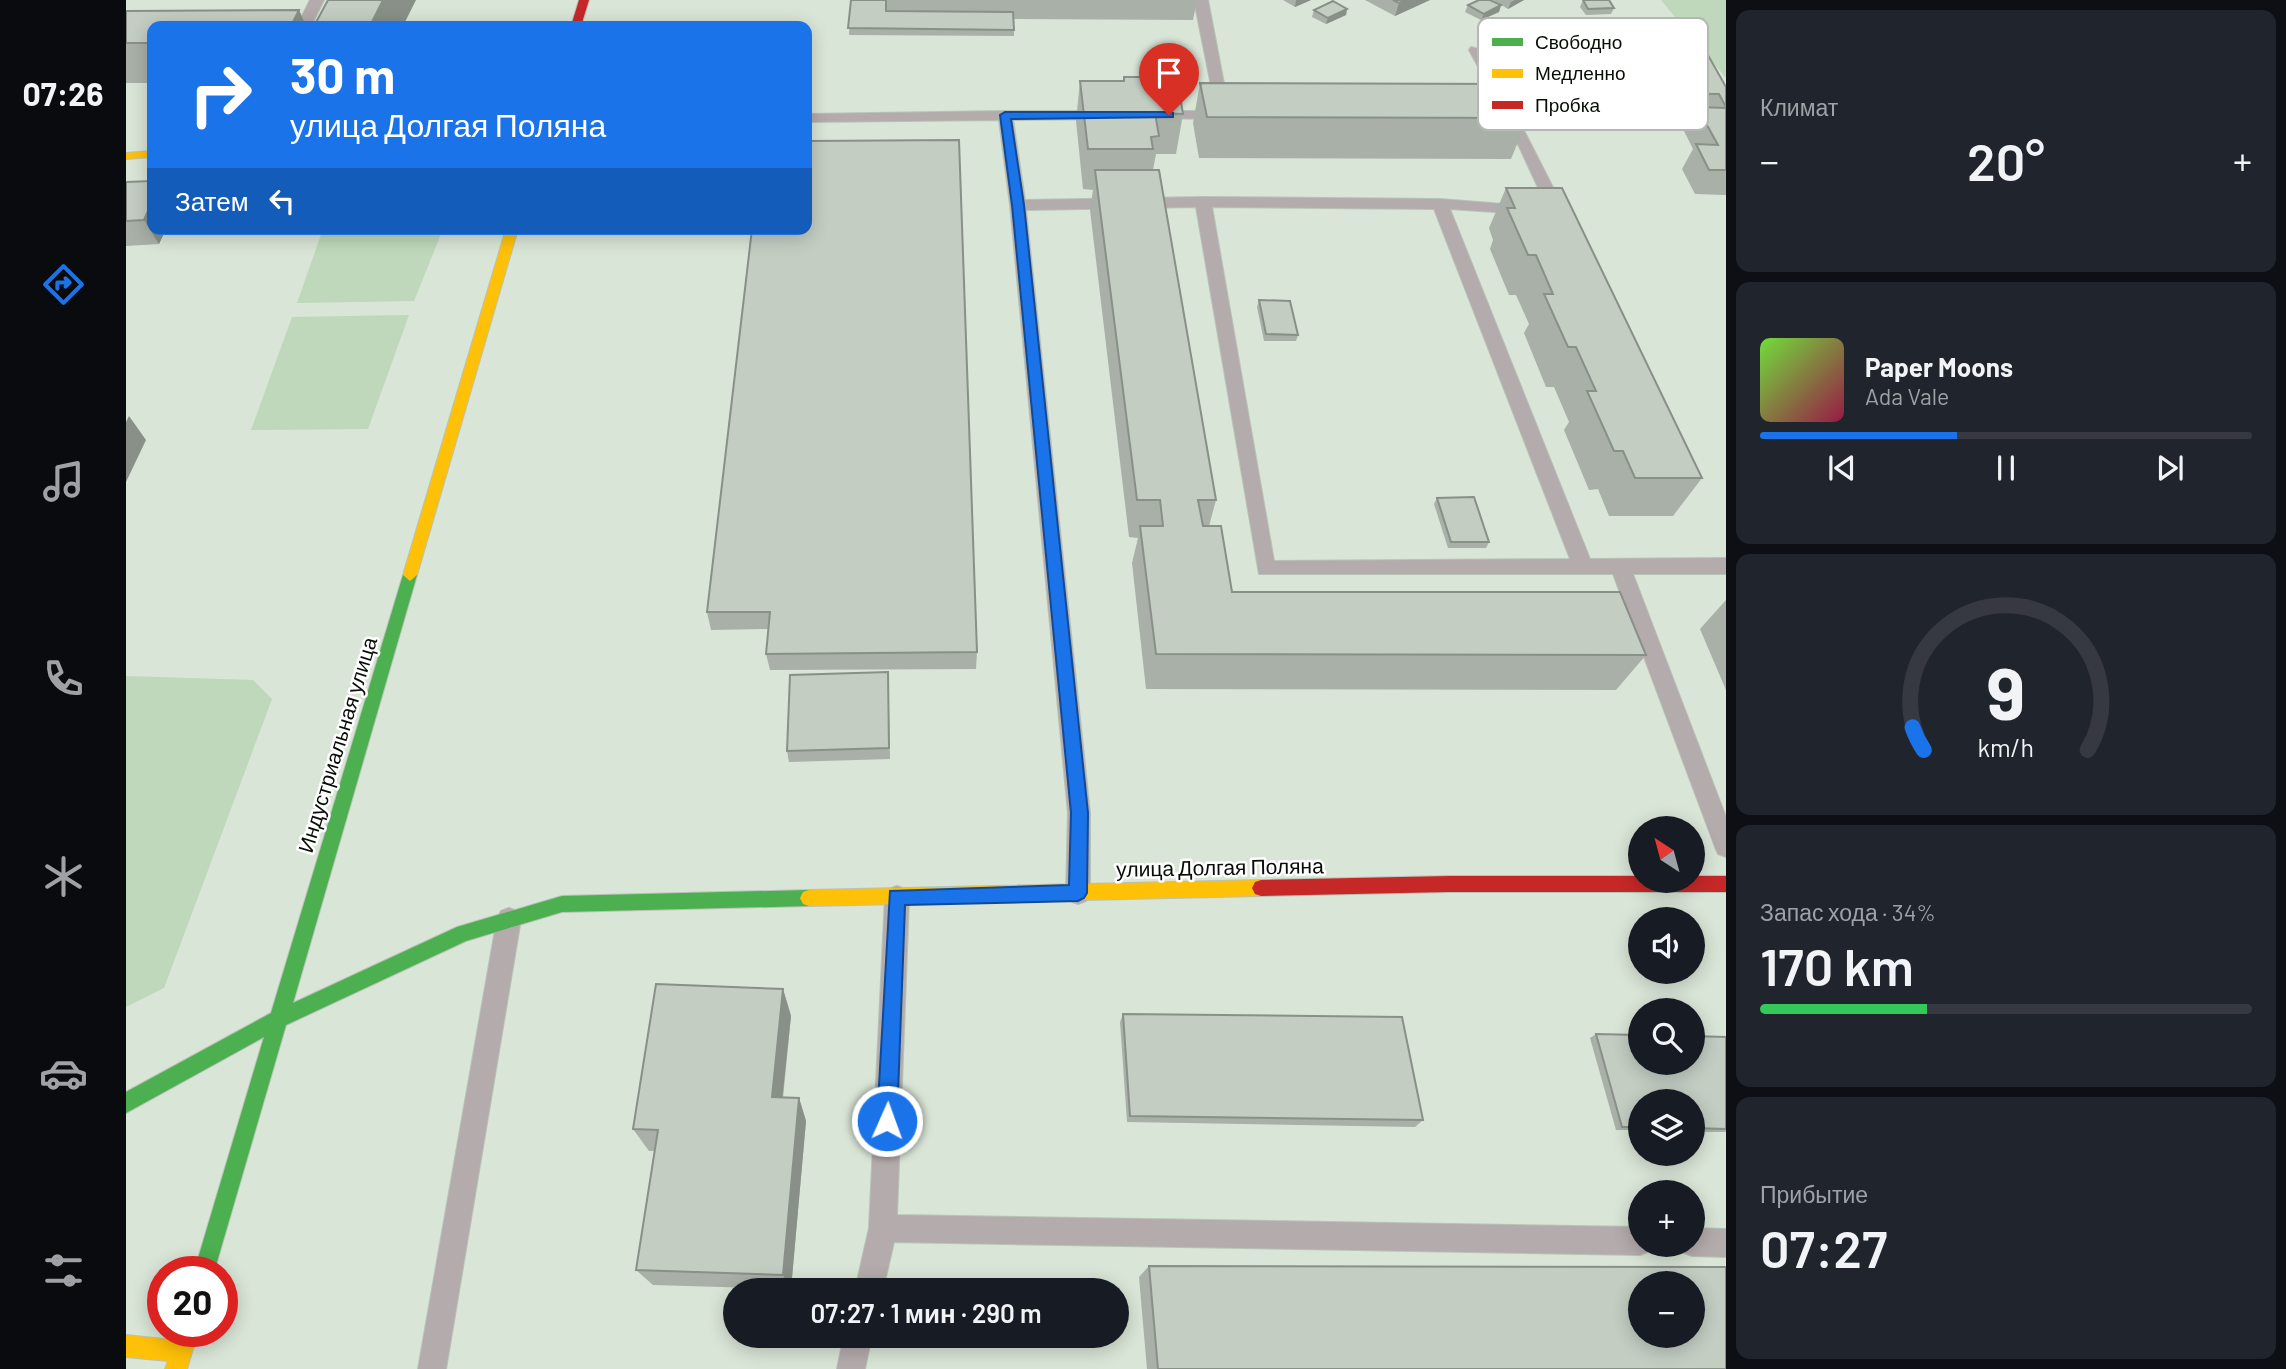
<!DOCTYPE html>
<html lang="ru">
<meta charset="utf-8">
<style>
:root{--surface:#171b24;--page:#20242c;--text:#f1f3f6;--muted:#9ea1a6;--line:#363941;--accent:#1a73e8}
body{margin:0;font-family:Barlow,sans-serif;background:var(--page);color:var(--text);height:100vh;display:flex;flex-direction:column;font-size:26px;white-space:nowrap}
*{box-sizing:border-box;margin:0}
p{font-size:23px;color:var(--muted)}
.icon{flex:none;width:38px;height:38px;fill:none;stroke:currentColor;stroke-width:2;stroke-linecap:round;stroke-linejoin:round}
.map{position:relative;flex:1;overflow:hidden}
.drawer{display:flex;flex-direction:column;gap:10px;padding:10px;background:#0d0f14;width:560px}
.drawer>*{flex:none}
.top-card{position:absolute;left:21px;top:21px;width:665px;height:214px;border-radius:14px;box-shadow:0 4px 18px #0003;background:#1a73e8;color:#fff;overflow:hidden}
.needle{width:46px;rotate:324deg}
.buttons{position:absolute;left:1502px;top:816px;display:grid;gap:14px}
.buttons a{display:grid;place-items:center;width:77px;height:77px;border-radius:50%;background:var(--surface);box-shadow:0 4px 18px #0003;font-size:35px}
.speed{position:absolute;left:21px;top:1256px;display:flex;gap:14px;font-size:35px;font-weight:700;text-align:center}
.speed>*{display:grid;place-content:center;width:91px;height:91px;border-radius:50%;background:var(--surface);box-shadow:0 4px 18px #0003;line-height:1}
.speed .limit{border:10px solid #d22;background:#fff;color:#111}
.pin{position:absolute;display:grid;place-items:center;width:60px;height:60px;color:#fff;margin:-72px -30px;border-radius:50% 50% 50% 0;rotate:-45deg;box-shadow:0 0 7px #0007}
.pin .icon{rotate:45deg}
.me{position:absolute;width:77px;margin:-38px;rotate:2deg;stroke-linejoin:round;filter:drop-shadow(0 0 5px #0008)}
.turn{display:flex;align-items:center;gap:24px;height:147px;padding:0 28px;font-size:32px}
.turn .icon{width:91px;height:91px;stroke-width:2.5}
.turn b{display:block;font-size:49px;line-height:60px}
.then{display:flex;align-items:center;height:66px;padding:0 28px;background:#0003;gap:14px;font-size:26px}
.big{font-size:52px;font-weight:600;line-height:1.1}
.drawer .card{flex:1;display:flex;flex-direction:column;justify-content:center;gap:10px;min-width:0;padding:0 24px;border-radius:14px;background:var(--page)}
.drawer .dial{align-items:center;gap:0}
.dial svg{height:182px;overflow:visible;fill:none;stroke:var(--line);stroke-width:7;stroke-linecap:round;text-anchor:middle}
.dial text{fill:var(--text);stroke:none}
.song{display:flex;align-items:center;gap:21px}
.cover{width:84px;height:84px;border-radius:10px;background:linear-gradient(135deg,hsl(100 70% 55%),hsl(340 70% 35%))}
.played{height:7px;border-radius:4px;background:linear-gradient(90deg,var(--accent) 40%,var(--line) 40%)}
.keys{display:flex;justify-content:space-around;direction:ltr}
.heat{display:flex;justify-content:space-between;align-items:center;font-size:38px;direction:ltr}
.charge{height:10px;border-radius:5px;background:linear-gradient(90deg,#34c759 34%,var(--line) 0)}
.trip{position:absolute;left:597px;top:1278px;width:406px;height:70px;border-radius:35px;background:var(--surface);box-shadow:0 4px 18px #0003;font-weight:600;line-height:70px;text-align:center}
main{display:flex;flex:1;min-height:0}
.tabs{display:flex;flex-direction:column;width:126px;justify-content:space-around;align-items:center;background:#090b0e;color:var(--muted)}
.tabs .icon{width:49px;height:49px}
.tabs .on{color:var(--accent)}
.tabs b{font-size:32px;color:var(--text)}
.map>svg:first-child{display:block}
</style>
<main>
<nav class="tabs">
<b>07:26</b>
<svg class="icon on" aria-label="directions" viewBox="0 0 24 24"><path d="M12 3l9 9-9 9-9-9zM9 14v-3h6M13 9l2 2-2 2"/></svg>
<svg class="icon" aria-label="music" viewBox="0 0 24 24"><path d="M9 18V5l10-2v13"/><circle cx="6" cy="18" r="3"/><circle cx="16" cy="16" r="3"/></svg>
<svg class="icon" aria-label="phone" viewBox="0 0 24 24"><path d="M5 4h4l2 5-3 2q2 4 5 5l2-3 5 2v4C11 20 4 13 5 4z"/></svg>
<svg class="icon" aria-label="climate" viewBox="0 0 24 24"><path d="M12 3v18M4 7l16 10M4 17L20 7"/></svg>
<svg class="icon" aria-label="car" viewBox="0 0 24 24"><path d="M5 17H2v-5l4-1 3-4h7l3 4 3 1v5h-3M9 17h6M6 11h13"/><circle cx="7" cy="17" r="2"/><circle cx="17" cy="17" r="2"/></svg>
<svg class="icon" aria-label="filters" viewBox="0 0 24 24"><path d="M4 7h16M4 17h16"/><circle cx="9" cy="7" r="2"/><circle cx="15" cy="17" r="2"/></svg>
</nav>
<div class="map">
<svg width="1600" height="1369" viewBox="0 0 1600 1369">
<rect width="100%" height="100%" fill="#d9e5d7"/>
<!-- green -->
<g fill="#bfd7bb">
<path d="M1535,0H1600V78Z"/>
<path d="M197,229H317L288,301L171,303Z"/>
<path d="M283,315L242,429L125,430L166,317Z"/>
<path d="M0,676L127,680L146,699L38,988L0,1007Z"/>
</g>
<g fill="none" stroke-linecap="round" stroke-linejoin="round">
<defs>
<g id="lane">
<path d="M184,0H198L185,26H171Z"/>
<path d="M1068,0H1082L1104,115L1097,119L1022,118L1020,115L1027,111H1090Z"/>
<path d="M1345,47L1357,50L1439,211L1436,214L1431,216L1423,211L1376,110L1343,50Z"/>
<path d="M879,111H978L985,115L978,119L887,120L899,200L1077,197L1314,199L1404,206L1407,209L1399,214L1324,209L1464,559L1600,558V574H1507L1600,817V857L1592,854L1589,847L1487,574H1133L1070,207L900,210L964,813V893L960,901L952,904L944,901L940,893L942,813L884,205L873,120L681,122V114ZM1086,207L1308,209L1444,559L1148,561Z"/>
<path d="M771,886L779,889L783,897L771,1215L1514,1227V1244H1526L1524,1251L1514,1255L768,1242L757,1290H729L743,1228L759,897L763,889Z"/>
<path d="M383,908L391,911L395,919L320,1369H292L371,919L375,911Z"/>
<path d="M1566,1228L1600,1229V1257L1566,1256L1556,1252L1553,1244H1566Z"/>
<path d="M718,1335H746L739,1369H711Z"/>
</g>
<path id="fast" d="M284,569L291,575L167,1003L331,927L436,896L683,890L689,892L692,898L689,904L683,906L436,912L340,941L160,1025L88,1272H68L138,1037L0,1113V1092L145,1013L277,575Z"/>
<g id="slow">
<path d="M26,151V157L0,159V153Z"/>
<path d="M380,229H392L291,575L284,581L277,575Z"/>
<path d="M1135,880L1141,882L1144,888L1141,894L1135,896L683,906L677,904L674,898L677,892L683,890Z"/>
<path d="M50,1332H72L61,1369H39L42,1361L0,1357V1335L48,1340Z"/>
</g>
<g id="jam">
<path d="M453,0H463L455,26H445Z"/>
<path d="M1323,876H1514V880H1566V876H1600V892H1323L1135,896L1129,894L1126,888L1129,882L1135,880Z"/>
</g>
</defs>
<!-- lane casing -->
<use href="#lane" stroke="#b8c2b6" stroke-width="2"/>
<!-- fast casing -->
<use href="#fast" stroke="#b8c2b6" stroke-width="2"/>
<!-- slow casing -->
<use href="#slow" stroke="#b8c2b6" stroke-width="2"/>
<!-- jam casing -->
<use href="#jam" stroke="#b8c2b6" stroke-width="2"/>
<!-- lane -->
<use href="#lane" fill="#b4abac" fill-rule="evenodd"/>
<!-- fast -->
<use href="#fast" fill="#4caf50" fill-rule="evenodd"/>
<!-- slow -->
<use href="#slow" fill="#ffc107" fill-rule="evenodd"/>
<!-- jam -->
<use href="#jam" fill="#c62828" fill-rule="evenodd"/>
</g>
<!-- wall -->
<g fill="#a8b0a7">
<path d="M725,0H1071L1067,20L888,19V36L723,35Z"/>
<path d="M1157,0H1185L1169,7Z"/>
<path d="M1239,0H1304L1269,16Z"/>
<path d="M1367,0H1398L1382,9Z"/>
<path d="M1457,0L1488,8L1485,14L1460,15L1454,7Z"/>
<path d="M1342,5H1375L1373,12L1355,20L1339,12Z"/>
<path d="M1221,9L1220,15L1200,24L1186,17L1188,10Z"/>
<path d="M173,10L180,26H26V83H0V11Z"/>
<path d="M1406,34L1547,41L1600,87V195L1569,194L1556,169L1567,149L1558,131L1565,118H1511L1505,106L1418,105L1396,58Z"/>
<path d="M998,77L1025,84L1057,114L1050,154H1030L1027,170L1090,500L1083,526L1106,592L1520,655L1490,690L1020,689L1006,563L1012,538L1003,537L964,210L967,190L957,189L950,121L954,81H997Z"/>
<path d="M1074,83L1402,118L1385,159L1073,158L1067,123Z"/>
<path d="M0,182L26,229H40L33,244L0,246Z"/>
<path d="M1380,188L1576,478L1547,516H1483L1472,489L1463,490L1438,430L1443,422L1428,387H1420L1398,333L1403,324L1390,295H1383L1364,249L1367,240L1363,228Z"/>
<path d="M626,229L851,652L850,669L644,670L640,654L642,629L585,630L581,612Z"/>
<path d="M1133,300L1172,335L1170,341H1138L1131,307Z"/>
<path d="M1311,498L1363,542L1360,548H1322L1308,504Z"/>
<path d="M1600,600V690L1574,629Z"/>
<path d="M762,672L764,759L663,762L661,751Z"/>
<path d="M657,989L665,1016L657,1098H673L680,1121L665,1289L527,1285L510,1270L528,1151H523L507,1129Z"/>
<path d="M997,1014L1297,1120L1289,1127L1001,1122L994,1022Z"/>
<path d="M1470,1034L1600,1037V1132H1566V1101H1514V1130H1490L1464,1038Z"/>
<path d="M1023,1266L1600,1369H1021L1013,1277Z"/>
</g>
<!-- shaded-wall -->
<g fill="#889088">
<path d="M257,0H290L277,26H244Z"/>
<path d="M1170,0H1185L1169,7Z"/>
<path d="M1280,0H1304L1269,16L1273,3Z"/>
<path d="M1389,0H1398L1382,9L1385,2Z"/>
<path d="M1375,5L1373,12L1355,20L1358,14Z"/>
<path d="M1221,9L1220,15L1200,24L1202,18Z"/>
<path d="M173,10L180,26H165Z"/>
<path d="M26,202V229H40L33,244L18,220Z"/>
<path d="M3,416L20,440L0,482V422Z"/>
<path d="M657,989L665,1016L654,1120L646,1097Z"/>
<path d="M673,1098L680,1121L665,1289L657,1275Z"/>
</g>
<!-- building -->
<g fill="#c3cdc2" stroke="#889088" stroke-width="2" fill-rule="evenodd">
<path d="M202,0H257L244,26H188Z"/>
<path d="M725,0H760V11L887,12L888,30L722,28Z"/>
<path d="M1267,0H1280L1273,3Z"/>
<path d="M1353,0H1364L1375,5L1358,14L1342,5Z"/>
<path d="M1457,0H1483L1488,8L1462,9Z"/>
<path d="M1207,1L1221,9L1202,18L1188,10Z"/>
<path d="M173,10L165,26H26V43H0V11Z"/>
<path d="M1406,34L1544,35L1547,41H1574L1600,87V107L1593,94L1523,93L1517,82L1429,81Z"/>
<path d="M998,77H1023L1025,84H1052L1057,114L1029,113L1033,136L1025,137L1027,149H962L954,81H998Z"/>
<path d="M1074,83L1386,84L1402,118L1081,117Z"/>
<path d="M1571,107L1600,108V170H1583L1570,144L1592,145Z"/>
<path d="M833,140L851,652L640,654L644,612H581L626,229H681V141Z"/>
<path d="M969,170H1033L1090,500H1072L1077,526H1095L1106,592H1494L1520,655L1030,654L1014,526H1037L1034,500H1011Z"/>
<path d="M26,181V202L18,220L0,221V182Z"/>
<path d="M1380,188H1436L1576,478H1509L1497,451H1488L1461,391H1470L1450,347H1442L1418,294H1427L1410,255H1402L1381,208H1389Z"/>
<path d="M1133,300L1164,301L1172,335L1140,334Z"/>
<path d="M1348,497L1363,542H1325L1311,498Z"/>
<path d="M762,672L763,748L661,751L664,675Z"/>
<path d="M530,984L657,989L646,1097L673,1098L657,1275L510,1270L532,1130L507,1129Z"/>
<path d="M997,1014L1276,1017L1297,1120L1004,1116Z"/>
<path d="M1470,1034L1514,1035V1062H1566V1036L1600,1037V1129L1566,1128V1101H1514V1127H1496Z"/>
<path d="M1023,1266L1600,1267V1369H1032ZM1514,1283H1566V1335H1514Z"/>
</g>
<!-- route -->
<path fill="#1a73e8" stroke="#114b97" stroke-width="2" d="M1043,112L1047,113V117L885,119L898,205L962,813L961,893L958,898L952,901L779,905L771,1121L768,1128L761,1131L754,1128L751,1121L764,891L943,885L945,813L886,205L874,115L879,112Z"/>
<g text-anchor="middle" stroke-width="5" stroke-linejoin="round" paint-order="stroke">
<!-- street labels -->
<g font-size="21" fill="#070e06" stroke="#fff">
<text transform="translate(212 745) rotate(-73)" y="7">Индустриальная улица</text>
<text transform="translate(1094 868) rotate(-1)" y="7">улица Долгая Поляна</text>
</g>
</g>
<!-- legend -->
<rect x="1352" y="18" width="230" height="112" rx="10" fill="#fff" stroke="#b5b7b4" stroke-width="2"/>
<rect x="1366" y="38" width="31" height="8" fill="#4caf50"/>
<rect x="1366" y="69" width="31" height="9" fill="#ffc107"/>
<rect x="1366" y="101" width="31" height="8" fill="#c62828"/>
<g font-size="19" fill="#070e06">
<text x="1409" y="49">Свободно</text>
<text x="1409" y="80">Медленно</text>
<text x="1409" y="112">Пробка</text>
</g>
</svg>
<div class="buttons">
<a><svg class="needle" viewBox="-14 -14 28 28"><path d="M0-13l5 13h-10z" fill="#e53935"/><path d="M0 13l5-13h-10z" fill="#9ea1a6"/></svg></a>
<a><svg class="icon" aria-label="sound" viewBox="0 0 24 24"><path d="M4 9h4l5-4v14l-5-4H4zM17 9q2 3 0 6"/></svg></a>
<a><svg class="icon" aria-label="search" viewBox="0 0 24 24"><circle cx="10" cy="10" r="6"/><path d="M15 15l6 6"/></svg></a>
<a><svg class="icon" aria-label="layers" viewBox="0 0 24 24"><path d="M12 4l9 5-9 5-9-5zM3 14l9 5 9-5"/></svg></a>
<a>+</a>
<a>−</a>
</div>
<div class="speed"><div class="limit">20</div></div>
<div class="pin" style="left:1043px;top:115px;background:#d93025"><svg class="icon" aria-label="arrive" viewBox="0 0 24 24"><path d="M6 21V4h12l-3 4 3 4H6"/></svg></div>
<svg class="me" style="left:761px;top:1121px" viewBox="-20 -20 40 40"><circle r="17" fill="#1a73e8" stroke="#fff" stroke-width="3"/><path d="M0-11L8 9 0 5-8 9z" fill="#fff"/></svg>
<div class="trip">07:27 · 1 мин · 290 m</div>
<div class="top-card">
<div class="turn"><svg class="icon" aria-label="right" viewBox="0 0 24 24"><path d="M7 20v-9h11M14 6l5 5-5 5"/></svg><div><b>30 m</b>улица Долгая Поляна</div></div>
<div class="then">Затем<svg class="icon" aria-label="left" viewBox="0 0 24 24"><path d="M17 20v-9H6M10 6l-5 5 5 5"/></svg></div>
</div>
</div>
<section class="drawer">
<div class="card"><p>Климат</p>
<div class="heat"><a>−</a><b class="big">20°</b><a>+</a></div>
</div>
<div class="card">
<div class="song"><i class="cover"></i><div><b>Paper Moons</b><p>Ada Vale</p></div></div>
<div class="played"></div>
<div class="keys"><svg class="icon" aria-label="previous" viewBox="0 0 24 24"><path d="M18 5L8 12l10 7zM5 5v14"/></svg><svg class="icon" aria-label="pause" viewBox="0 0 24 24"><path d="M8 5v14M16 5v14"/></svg><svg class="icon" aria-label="next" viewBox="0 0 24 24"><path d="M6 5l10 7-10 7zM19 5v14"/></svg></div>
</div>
<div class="card dial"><svg viewBox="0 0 100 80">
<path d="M14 69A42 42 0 1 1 86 69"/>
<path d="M14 69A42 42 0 0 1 9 59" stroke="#1a73e8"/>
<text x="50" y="56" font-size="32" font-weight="700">9</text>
<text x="50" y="72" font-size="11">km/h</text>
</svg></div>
<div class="card"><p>Запас хода · 34%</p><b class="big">170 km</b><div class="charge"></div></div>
<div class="card"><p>Прибытие</p><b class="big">07:27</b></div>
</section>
</main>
